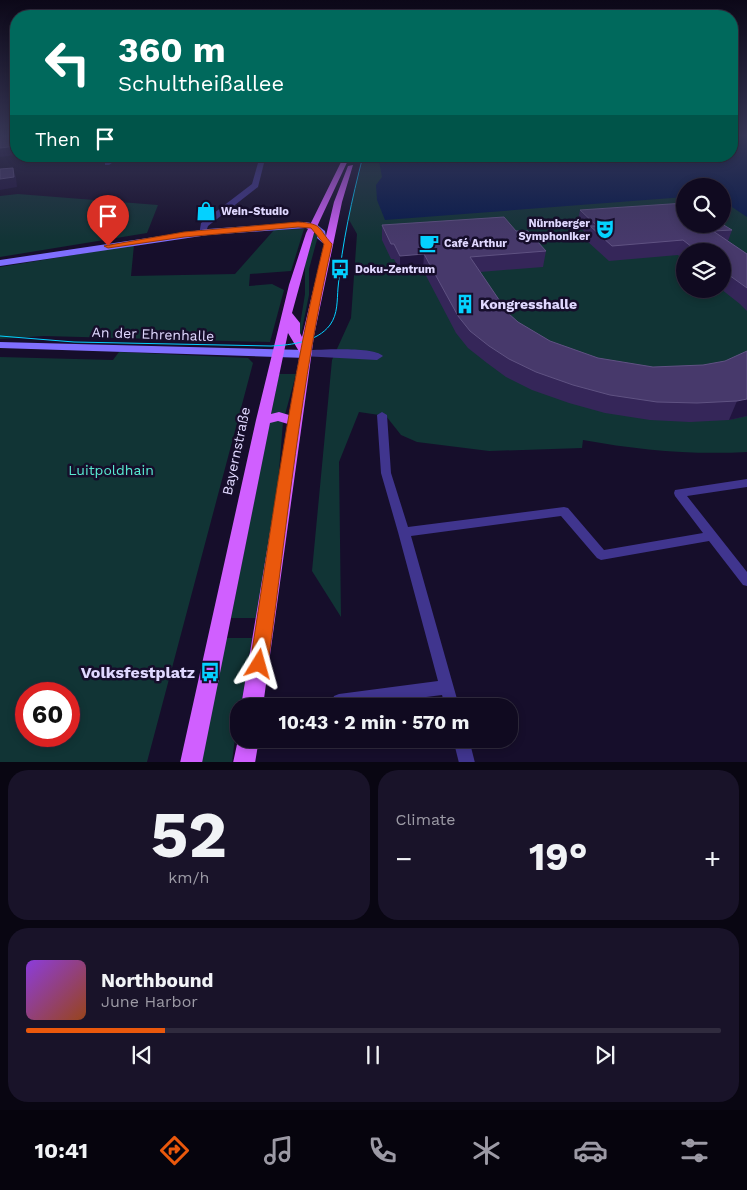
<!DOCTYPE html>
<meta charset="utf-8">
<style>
:root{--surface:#100a20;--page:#191329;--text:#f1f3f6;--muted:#9c9aa5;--line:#302b3e;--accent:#ea580c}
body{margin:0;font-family:"Work Sans",sans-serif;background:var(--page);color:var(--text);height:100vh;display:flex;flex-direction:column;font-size:19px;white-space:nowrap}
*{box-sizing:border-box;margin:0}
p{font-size:16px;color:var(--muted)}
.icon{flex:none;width:28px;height:28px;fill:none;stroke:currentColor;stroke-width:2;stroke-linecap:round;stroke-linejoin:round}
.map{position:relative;height:762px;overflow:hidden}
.details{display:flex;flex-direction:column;gap:8px;padding:8px;background:#090612;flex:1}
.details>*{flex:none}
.top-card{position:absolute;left:10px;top:10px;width:728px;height:152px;border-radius:20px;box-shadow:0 2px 8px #0003,0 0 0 1px var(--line);background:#00695c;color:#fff;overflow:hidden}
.controls{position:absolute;left:676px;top:178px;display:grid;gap:10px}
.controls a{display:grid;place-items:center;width:55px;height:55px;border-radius:50%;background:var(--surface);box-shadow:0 2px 8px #0003,0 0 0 1px var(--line);font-size:25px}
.speed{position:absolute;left:15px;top:682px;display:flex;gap:10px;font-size:25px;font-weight:700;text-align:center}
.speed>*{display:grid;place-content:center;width:65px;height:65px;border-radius:50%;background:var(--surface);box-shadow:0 2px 8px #0003,0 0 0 1px var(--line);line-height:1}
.speed .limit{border:8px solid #d22;background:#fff;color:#111}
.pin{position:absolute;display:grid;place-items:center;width:42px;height:42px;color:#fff;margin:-51px -21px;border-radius:50% 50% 50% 0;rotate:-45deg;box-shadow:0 0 5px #0007}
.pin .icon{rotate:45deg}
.me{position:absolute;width:55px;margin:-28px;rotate:8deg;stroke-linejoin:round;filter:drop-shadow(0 0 4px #0008)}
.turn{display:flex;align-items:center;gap:18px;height:105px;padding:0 25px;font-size:22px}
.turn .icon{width:65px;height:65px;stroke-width:2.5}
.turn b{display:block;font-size:35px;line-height:42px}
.then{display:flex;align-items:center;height:48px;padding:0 25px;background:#0003;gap:10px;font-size:19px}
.big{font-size:38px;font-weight:700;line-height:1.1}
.details .tile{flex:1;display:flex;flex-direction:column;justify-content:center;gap:8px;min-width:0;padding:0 18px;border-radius:20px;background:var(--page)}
.details .dial{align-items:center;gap:0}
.dial b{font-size:65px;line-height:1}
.song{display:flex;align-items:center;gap:15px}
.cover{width:60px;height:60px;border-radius:8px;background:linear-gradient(135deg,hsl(270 70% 55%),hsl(20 70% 35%))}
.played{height:5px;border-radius:2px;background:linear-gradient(90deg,var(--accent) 20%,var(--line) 20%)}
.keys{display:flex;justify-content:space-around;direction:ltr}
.heat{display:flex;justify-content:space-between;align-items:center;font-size:28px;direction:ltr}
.details .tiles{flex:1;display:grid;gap:8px;grid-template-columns:1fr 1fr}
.tile:last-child{grid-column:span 2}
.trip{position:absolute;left:230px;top:698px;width:288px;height:50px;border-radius:20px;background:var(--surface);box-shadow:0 2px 8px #0003,0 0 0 1px var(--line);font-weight:700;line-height:50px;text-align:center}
.dock{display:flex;height:80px;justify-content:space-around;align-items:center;background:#06040d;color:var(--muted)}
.dock .icon{width:35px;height:35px}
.dock .selected{color:var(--accent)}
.dock b{font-size:22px;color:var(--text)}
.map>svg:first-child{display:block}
</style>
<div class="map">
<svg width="747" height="763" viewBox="0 0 747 763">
<rect width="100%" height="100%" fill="#160e2b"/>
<!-- green -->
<g fill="#113435" fill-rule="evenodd">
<path d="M731,136H747V452C691,455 638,450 583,440L582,448L489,451L417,442L401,435L386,416L359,412L339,462L341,617L312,571L332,360L351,318L357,234L348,218L364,156H731ZM685,186H722V224H685ZM685,251H722V289H685Z"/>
<path d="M18,194L158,205L147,233L0,257V196Z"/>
<path d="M304,229L291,271L250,274L249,286L272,284L284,290L270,342L44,336L0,339V267L134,245L131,276L235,274L274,230Z"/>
<path d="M314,233L318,236L309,269V295L301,334L299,331L305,294V263Z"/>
<path d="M119,352L248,358L253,363L147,762L0,763V357L113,360ZM26,694H69V736H26Z"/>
<path d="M279,374H296L283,422L277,495L256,618H231Z"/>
<path d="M226,638H252L241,706H239L232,762L201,763Z"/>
</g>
<!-- water -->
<path fill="#061a4c" d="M731,136H747V217L723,201L722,186H685V197L385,220L377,200L376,185L382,177L378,156H731Z"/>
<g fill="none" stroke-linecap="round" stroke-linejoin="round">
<!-- pedestrian -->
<g fill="#40358e" fill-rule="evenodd">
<path d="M382,412L387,415L391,473L408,527L564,507L568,508L604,550L703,533L675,496L674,493L675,490L747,479V487L687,496L747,572V586L743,585L709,541L601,560L597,558L561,516L411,536L459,706H445L442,695L355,706H334L332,701L334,696L339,694L438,681L398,532L381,473L377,415Z"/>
<path d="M453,739H469L475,763H459Z"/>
</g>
<!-- minor -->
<g fill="#40358e" fill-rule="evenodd">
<path d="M114,156H122L109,165H105V163Z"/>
<path d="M261,161L264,163L258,187L208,226L205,235H199L201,223L252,184L258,163Z"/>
<path d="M306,350C322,350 373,346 383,356L377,360L302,356L300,354Z"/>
</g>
<!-- secondary -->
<g fill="#7f6fff" fill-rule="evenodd">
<path d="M306,222L316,224L325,231L326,237L331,241V245H325L317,238L318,234L306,228L208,235L0,266V260L208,229Z"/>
<path d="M0,342L306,350L312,354L306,358L0,348Z"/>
</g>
<!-- primary -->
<g fill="#d05fff" fill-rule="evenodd">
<path d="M344,156H350L314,233L292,313L300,323V333L302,337L334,202L348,166L353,165L342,202L314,336L263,706H241L288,424L278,421L270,423L202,763H180L256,420L289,285L306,233ZM289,328L288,333L300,353L289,415L279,412L271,414Z"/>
<path d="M239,735V739H259L255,763H233Z"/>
</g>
<!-- tram -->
<path stroke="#04d1ff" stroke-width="1" d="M0,336L74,342L271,346C292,345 317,342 330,325C338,314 337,300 338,288C342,243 352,199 363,156"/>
</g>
<!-- wall -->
<g fill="#352659">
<path d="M580,210L732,230L728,241L747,254V311L740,304L721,289H722V251H685V261L678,255L609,261L587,241L588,235L577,225Z"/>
<path d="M382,225L516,231L546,251L543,267L480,272L508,313L518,322L550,341L598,358L653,367L703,365L725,361L747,416L729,420L690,422L650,420L605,413L569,403L532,390L506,377L487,363L468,348L456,333L423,270L400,272L394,259H391L382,240Z"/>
</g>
<!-- shaded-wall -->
<g fill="#21153f">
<path d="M16,146V155L0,157V148Z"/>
<path d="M13,168L16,177L17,187L0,190V179Z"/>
<path d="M424,254L423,270L400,272V256Z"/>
<path d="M747,399V416L729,420L737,401Z"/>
</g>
<!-- building -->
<g fill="#47396b" stroke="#5f5282">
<path d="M11,136H16V146L0,148V137Z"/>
<path d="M13,168L14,177L0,179V169Z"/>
<path d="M685,203V224H722L732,230L713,231L747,254V288L722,270V251H697L683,240L612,246L590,226H597L580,210Z"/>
<path d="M504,217L516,231H528L546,251L470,257L508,313L518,322L550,341L598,358L653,367L703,365L725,361L747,351V399L737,401L697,403L657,402L610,395L573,385L536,372L509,359L489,346L470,331L458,316L424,254L400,256L394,244H391L382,225Z"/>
</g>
<!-- sky -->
<linearGradient id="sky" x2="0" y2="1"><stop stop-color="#0c0818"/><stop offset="0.56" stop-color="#363655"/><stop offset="1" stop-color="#363655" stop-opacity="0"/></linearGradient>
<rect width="747" height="242" fill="url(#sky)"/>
<!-- route -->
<path fill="#ea580c" stroke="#983908" d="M298,222C324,224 317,228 332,244C301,382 287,524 268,664L265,670L259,673L252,670L250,664C272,524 290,382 324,244L311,228L298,227L184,237L108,248L104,246L184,232Z"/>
<!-- icons -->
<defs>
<symbol id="shop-bare" viewBox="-9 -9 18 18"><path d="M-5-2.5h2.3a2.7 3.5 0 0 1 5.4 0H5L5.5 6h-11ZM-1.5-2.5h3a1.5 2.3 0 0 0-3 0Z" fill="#04d1ff" stroke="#160e2b" stroke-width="2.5" paint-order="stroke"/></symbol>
<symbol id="theatre-bare" viewBox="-9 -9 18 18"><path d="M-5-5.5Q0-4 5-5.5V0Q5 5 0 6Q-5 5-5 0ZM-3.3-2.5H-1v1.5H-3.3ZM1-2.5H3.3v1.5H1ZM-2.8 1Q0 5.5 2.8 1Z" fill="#04d1ff" stroke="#160e2b" stroke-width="2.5" paint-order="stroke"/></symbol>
<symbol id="cafe-bare" viewBox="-9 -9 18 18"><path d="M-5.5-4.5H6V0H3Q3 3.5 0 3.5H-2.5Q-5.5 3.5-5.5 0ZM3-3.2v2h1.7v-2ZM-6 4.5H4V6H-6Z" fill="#04d1ff" stroke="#160e2b" stroke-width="2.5" paint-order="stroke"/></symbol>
<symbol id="bus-bare" viewBox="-9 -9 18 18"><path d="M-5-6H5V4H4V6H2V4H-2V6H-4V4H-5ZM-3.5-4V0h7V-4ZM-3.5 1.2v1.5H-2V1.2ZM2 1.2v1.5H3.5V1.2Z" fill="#04d1ff" stroke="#160e2b" stroke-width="2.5" paint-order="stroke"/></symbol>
<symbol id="building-bare" viewBox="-9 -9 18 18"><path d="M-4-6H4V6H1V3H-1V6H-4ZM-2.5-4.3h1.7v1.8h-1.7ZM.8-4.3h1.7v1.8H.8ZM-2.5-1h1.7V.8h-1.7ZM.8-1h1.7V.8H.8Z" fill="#04d1ff" stroke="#160e2b" stroke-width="2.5" paint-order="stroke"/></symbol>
</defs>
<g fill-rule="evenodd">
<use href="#shop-bare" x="192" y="197" width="28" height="28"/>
<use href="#theatre-bare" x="591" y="215" width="28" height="28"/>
<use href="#cafe-bare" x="415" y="229" width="28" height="28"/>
<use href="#bus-bare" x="326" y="255" width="28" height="28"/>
<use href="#building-bare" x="451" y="290" width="28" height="28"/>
<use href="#bus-bare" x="196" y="658" width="28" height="28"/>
</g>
<g text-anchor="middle" stroke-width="5" stroke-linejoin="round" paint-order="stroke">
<!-- far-poi labels -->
<g font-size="11" font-weight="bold" fill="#e0d8ff" stroke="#160e2b" text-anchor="start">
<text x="221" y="215">Wein-Studio</text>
<text x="590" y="227" text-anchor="end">Nürnberger<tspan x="590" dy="13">Symphoniker</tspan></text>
<text x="444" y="247">Café Arthur</text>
<text x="355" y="273">Doku-Zentrum</text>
</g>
<!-- poi labels -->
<g font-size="14" font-weight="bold" fill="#e0d8ff" stroke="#160e2b" text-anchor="start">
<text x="480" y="309">Kongresshalle</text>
</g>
<!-- street labels -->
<g font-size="14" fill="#e0d8ff" stroke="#160e2b">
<text transform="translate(153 334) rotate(2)" y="5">An der Ehrenhalle</text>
<text transform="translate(236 451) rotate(-78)" y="5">Bayernstraße</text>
</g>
<!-- park labels -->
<g font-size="14" fill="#59ebd2" stroke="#160e2b">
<text x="111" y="475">Luitpoldhain</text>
</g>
<!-- near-poi labels -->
<g font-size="16" font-weight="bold" fill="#e0d8ff" stroke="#160e2b" text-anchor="end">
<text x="195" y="678">Volksfestplatz</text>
</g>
</g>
</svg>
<div class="controls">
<a><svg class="icon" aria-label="search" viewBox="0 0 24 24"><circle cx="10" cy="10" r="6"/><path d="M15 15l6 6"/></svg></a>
<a><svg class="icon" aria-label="layers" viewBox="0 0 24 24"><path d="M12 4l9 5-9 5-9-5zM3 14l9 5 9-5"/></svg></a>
</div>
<div class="speed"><div class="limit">60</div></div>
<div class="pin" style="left:108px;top:246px;background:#d93025"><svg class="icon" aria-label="arrive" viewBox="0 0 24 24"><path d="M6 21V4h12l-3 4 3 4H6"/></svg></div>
<svg class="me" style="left:259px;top:664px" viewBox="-20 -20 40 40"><path d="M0-17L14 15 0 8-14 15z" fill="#ea580c" stroke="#fff" stroke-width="4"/></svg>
<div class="trip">10:43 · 2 min · 570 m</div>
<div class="top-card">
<div class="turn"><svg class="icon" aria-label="left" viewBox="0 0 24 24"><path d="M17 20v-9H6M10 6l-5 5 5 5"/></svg><div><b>360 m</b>Schultheißallee</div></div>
<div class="then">Then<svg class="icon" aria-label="arrive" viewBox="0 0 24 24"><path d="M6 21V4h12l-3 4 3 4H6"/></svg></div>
</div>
</div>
<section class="details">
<div class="tiles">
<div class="tile dial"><b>52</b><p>km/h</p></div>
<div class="tile"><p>Climate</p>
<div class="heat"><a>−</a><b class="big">19°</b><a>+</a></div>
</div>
<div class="tile">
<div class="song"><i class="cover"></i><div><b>Northbound</b><p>June Harbor</p></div></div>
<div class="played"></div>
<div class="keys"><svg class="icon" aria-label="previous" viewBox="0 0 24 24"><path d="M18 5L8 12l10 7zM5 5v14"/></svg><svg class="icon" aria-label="pause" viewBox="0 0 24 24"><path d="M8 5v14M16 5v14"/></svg><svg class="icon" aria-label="next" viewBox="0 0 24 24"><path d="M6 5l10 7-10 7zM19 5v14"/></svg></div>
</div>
</div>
</section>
<nav class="dock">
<b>10:41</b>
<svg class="icon selected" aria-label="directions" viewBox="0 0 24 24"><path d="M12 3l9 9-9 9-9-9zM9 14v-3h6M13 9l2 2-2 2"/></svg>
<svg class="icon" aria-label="music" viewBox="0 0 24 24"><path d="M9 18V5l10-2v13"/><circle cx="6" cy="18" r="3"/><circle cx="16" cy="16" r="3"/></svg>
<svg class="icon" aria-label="phone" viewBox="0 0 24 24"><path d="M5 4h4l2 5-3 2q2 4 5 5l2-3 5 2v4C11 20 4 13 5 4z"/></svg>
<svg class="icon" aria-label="climate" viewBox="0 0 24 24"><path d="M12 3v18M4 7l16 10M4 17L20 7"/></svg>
<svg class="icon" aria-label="car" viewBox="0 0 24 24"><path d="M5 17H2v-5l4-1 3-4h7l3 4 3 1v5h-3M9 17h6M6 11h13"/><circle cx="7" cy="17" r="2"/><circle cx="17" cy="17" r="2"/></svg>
<svg class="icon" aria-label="filters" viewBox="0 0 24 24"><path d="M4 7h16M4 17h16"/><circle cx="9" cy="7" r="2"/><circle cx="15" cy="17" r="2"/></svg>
</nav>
